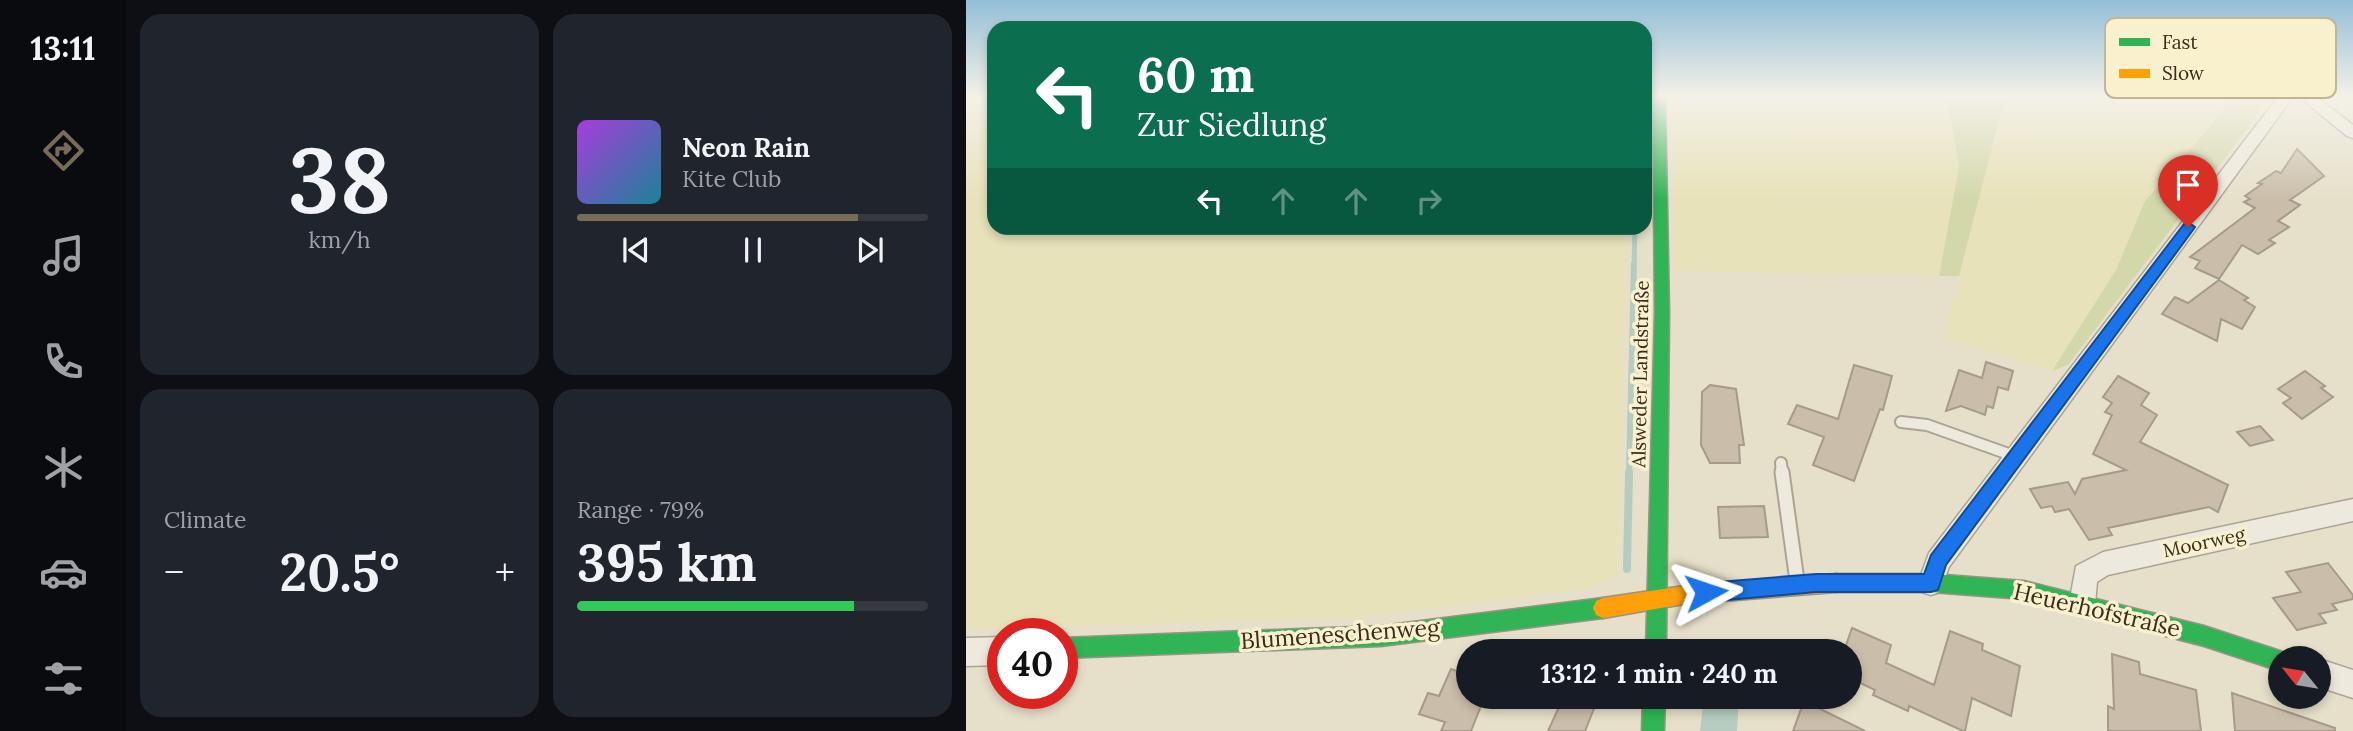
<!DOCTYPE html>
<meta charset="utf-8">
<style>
:root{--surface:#171b24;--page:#20242c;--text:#f1f3f6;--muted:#9ea1a6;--line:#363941;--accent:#766c58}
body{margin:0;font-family:Lora,serif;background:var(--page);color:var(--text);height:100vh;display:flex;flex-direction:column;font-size:26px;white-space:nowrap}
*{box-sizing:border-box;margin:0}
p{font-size:23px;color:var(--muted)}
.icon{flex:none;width:38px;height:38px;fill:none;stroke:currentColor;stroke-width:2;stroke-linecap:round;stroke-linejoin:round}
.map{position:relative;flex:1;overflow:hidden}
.sheet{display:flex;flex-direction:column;gap:14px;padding:14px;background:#0d0f14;width:840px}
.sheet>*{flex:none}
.hud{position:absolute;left:21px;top:21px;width:665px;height:214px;border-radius:21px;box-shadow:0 4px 10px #0003;background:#0b6e4f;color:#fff;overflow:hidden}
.needle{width:46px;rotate:300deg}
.tools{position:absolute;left:1302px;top:646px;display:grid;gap:14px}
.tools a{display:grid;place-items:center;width:63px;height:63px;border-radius:50%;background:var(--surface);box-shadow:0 4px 10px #0003;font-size:35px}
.speed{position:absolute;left:21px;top:618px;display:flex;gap:14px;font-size:35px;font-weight:700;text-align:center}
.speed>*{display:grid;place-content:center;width:91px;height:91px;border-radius:50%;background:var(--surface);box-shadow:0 4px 10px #0003;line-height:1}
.speed .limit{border:10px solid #d22;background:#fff;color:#111}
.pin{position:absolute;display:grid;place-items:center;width:60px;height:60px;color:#fff;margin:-72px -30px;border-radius:50% 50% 50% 0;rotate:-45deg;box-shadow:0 0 7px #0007}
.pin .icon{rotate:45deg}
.me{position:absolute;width:77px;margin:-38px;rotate:85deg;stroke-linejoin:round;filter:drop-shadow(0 0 5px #0008)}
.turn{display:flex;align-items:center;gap:24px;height:147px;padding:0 35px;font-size:32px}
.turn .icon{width:91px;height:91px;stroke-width:2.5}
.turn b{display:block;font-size:49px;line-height:60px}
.lanes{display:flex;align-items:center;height:66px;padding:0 35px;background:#0003;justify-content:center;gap:35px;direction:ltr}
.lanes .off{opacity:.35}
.big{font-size:52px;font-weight:700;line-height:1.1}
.sheet .widget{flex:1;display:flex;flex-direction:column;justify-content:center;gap:10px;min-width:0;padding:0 24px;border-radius:21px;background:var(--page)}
.sheet .dial{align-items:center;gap:0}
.dial b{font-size:91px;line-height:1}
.song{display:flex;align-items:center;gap:21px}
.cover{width:84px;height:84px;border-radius:10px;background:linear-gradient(135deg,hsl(280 70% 55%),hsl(190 70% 35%))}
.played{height:7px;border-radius:4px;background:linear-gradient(90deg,var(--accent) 80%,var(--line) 80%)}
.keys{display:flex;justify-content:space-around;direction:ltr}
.heat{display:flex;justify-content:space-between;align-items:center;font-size:38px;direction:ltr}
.charge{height:10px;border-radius:5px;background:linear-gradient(90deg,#34c759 79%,var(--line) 0)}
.sheet .tiles{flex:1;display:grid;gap:14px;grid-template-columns:repeat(2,1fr)}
.trip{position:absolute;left:490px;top:639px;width:406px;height:70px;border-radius:35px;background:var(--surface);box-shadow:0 4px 10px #0003;font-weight:700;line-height:70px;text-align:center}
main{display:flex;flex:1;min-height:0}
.dock{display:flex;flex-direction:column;width:126px;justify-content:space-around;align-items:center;background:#090b0e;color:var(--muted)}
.dock .icon{width:49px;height:49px}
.dock .on{color:var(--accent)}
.dock b{font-size:32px;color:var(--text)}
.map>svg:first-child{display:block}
</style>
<main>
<nav class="dock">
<b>13:11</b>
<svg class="icon on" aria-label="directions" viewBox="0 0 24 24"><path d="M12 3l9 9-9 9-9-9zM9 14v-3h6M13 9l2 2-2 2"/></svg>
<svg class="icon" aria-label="music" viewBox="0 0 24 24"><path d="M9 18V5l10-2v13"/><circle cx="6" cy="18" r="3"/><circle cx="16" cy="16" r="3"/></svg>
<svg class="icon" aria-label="phone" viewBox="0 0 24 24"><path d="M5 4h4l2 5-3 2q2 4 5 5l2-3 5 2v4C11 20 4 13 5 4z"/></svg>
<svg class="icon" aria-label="climate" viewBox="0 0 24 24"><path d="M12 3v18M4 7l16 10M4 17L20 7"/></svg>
<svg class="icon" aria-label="car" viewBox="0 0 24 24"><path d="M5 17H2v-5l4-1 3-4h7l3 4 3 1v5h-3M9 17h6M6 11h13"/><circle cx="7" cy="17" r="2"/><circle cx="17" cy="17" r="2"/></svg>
<svg class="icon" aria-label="filters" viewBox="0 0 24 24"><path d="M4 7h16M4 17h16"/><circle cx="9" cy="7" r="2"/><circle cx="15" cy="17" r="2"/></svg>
</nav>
<section class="sheet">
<div class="tiles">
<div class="widget dial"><b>38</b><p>km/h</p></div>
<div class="widget">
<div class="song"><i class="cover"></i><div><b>Neon Rain</b><p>Kite Club</p></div></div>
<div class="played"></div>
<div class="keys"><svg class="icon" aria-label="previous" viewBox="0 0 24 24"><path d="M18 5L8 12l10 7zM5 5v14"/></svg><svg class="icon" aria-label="pause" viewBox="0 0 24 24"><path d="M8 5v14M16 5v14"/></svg><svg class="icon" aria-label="next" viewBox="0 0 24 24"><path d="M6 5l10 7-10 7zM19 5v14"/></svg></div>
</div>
<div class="widget"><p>Climate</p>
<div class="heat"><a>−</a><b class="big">20.5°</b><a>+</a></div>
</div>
<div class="widget"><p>Range · 79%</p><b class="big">395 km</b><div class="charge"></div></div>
</div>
</section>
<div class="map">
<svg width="1387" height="731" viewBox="0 0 1387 731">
<rect width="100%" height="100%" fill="#e6e0ca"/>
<!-- farmland -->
<g fill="#e7e2b9">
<path d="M0,97H28V228H660L652,576L617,589L389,618L0,629Z"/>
<path d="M707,97H981L993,167L973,276L709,271Z"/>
<path d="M1039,97H1273L1261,107L1179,201L1150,270L1086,371L978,337Z"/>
</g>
<!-- green -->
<g fill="#d3d8ab">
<path d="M981,97H1039L993,276H973L993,167Z"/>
<path d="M1273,97H1305L1102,365L1086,371L1150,270L1179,201L1261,107Z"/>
</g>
<!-- water -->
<path fill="#b6ccc0" d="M738,697H773L771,731H734Z"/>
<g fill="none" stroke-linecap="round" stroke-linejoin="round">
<!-- stream-far2 -->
<path stroke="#b6ccc0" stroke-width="5" d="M668,265L669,228"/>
<!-- stream-far1 -->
<path stroke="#b6ccc0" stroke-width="6" d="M663,473L668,264"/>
<!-- stream -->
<path stroke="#b6ccc0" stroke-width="8" d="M661,569L663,472"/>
</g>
<!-- building -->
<g fill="#cabeaa" stroke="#a69b89" stroke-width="2">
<path d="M1331,149L1358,176L1324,200L1334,205L1312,221L1323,227L1303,240L1309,243L1292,254L1276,245L1253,279L1229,268L1234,261L1224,257L1289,208L1278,202L1284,199L1279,196L1296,184L1292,183L1310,171L1315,173Z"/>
<path d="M1253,280L1282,298L1278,300L1289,307L1276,329L1255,319L1251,341L1196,314L1209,297L1222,303Z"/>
<path d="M1020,362L1047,371L1042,390L1032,387L1027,408L1021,406L1019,415L995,406L980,411L993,370L1016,378Z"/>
<path d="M888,365L926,376L917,410L914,409L888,481L847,465L858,437L822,424L831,405L872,419Z"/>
<path d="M1339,371L1359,386L1355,388L1367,397L1336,419L1317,403L1325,398L1312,389Z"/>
<path d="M1152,376L1183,393L1175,405L1191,415L1174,442L1262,485L1252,512L1243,507L1142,528L1146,535L1123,540L1103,509L1089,512L1086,506L1075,508L1064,489L1102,482L1109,494L1116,479L1160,470L1127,454L1146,415L1139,412L1146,403L1137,397Z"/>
<path d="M744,385L770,389L778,445H773L774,463H744L735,445L736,392Z"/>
<path d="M1294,426L1307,440L1284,446L1271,432Z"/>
<path d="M798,506L802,537L754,538L752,507Z"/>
<path d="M1362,563L1387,595V599L1366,604L1371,610L1353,614L1360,623L1331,630L1307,598L1335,592L1320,572Z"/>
<path d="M886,628L925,645L920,663L968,685L984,631L1017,644L1016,650L1054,666L1045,716L1006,698L999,731H997L943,706L942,711L907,695L909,690L884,678V651H878Z"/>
<path d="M1146,654L1173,662L1174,674L1230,690L1235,731H1142V706L1148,709Z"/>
<path d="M485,669L502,675V696H519L505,731H475L479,722L453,714L462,693L473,696Z"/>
<path d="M1266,693L1369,728V731H1269Z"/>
<path d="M598,696H633L619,731H582Z"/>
<path d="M838,701L899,731H827Z"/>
</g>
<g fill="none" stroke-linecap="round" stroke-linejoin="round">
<defs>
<g id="lane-far1">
<path d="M935,422L961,425L1051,457"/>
<path d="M815,463L816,473"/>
</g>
<path id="lane" d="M816,472L831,581"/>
<g id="street">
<path d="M1312,97H1327L983,567L974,592L965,595L956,592L952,583L963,553Z"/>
<path d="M1333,97H1350L1387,125V138L1381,136Z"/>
<path d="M1387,499V521L1142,575L1131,582L1129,604L1125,613L1116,617L1107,613L1103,604L1110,566L1137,552Z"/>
<path d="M37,637V665L0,666V638Z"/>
<path d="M1353,659L1387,670V698L1353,687Z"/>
</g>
<g id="fast">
<path d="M687,97H699L703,313L700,651H680L689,313Z"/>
<path d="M870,574H965L1058,581L1238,626L1314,651L1321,654L1323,658H1314V671L1238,646L1058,599L965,592H870L863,590L860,583L863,576Z"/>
<path d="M637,598L644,601L647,608L644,615L637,618L415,646L96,658V638L415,626Z"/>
<path d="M677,696H699L698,731H676Z"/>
</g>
<path id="slow" d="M870,574L877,576L880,583L877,590L870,592L718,604L637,618L630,615L627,608L630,601L637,598L718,586Z"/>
</defs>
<!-- lane-far1 casing -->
<use href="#lane-far1" stroke="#aba494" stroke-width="14"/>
<!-- lane casing -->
<use href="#lane" stroke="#aba494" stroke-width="17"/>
<!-- street casing -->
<use href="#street" stroke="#aba494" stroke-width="3"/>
<!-- fast casing -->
<use href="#fast" stroke="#9a9484" stroke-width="3"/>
<!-- slow casing -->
<use href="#slow" stroke="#9a9484" stroke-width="3"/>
<!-- lane-far1 -->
<use href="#lane-far1" stroke="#ede9dd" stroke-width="10"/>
<!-- lane -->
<use href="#lane" stroke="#ede9dd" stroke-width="13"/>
<!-- street -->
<use href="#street" fill="#ede9dd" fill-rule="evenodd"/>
<!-- fast -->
<use href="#fast" fill="#30b455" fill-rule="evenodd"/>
<!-- slow -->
<use href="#slow" fill="#ff9f0a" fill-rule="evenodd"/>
</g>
<!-- sky -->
<linearGradient id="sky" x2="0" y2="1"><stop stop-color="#94bed8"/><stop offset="0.48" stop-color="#f4f1e7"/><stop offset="1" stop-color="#f4f1e7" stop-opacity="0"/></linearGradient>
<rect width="1387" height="200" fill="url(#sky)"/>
<!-- route -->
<path fill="#1a73e8" stroke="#114b97" stroke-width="2" d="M1222,222L1229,227L1227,230L980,565L972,590L965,592H850L740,602L733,599L731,592L733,586L740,583L850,574H958L965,555L1218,224Z"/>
<g text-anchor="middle" stroke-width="7" stroke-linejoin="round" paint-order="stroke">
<!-- street labels -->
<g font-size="19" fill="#3a2d1b" stroke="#f9f0ce">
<text transform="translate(674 374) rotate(-89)" y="7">Alsweder Landstraße</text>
<text transform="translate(1238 542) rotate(-12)" y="7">Moorweg</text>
</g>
<!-- near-street labels -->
<g font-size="23" fill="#3a2d1b" stroke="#f9f0ce">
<text transform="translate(1131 610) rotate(13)" y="8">Heuerhofstraße</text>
<text transform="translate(374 634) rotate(-4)" y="8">Blumeneschenweg</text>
</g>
</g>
<!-- legend -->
<rect x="1139" y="18" width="231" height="80" rx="10" fill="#f9f0ce" stroke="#c0b698" stroke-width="2"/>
<rect x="1153" y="38" width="31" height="8" fill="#30b455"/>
<rect x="1153" y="69" width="31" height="9" fill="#ff9f0a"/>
<g font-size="19" fill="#3a2d1b">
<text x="1196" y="49">Fast</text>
<text x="1196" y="80">Slow</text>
</g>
</svg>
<div class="tools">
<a><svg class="needle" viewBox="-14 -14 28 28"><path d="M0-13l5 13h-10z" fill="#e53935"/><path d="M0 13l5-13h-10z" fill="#9ea1a6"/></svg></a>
</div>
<div class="speed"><div class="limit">40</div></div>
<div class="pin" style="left:1222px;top:227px;background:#d93025"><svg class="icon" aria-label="arrive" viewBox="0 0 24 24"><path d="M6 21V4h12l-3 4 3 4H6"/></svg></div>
<svg class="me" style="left:740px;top:592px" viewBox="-20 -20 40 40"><path d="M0-17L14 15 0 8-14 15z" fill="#1a73e8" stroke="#fff" stroke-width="4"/></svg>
<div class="trip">13:12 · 1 min · 240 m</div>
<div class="hud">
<div class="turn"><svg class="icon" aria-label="left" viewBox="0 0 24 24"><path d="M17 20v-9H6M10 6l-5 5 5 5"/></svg><div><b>60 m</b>Zur Siedlung</div></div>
<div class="lanes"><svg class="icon" aria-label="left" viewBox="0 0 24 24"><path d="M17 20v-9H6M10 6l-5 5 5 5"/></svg><svg class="icon off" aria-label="ahead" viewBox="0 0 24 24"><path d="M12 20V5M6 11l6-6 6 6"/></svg><svg class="icon off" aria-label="ahead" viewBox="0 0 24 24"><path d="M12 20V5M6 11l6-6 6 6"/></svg><svg class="icon off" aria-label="right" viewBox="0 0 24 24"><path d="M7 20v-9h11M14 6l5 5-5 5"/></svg></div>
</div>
</div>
</main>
